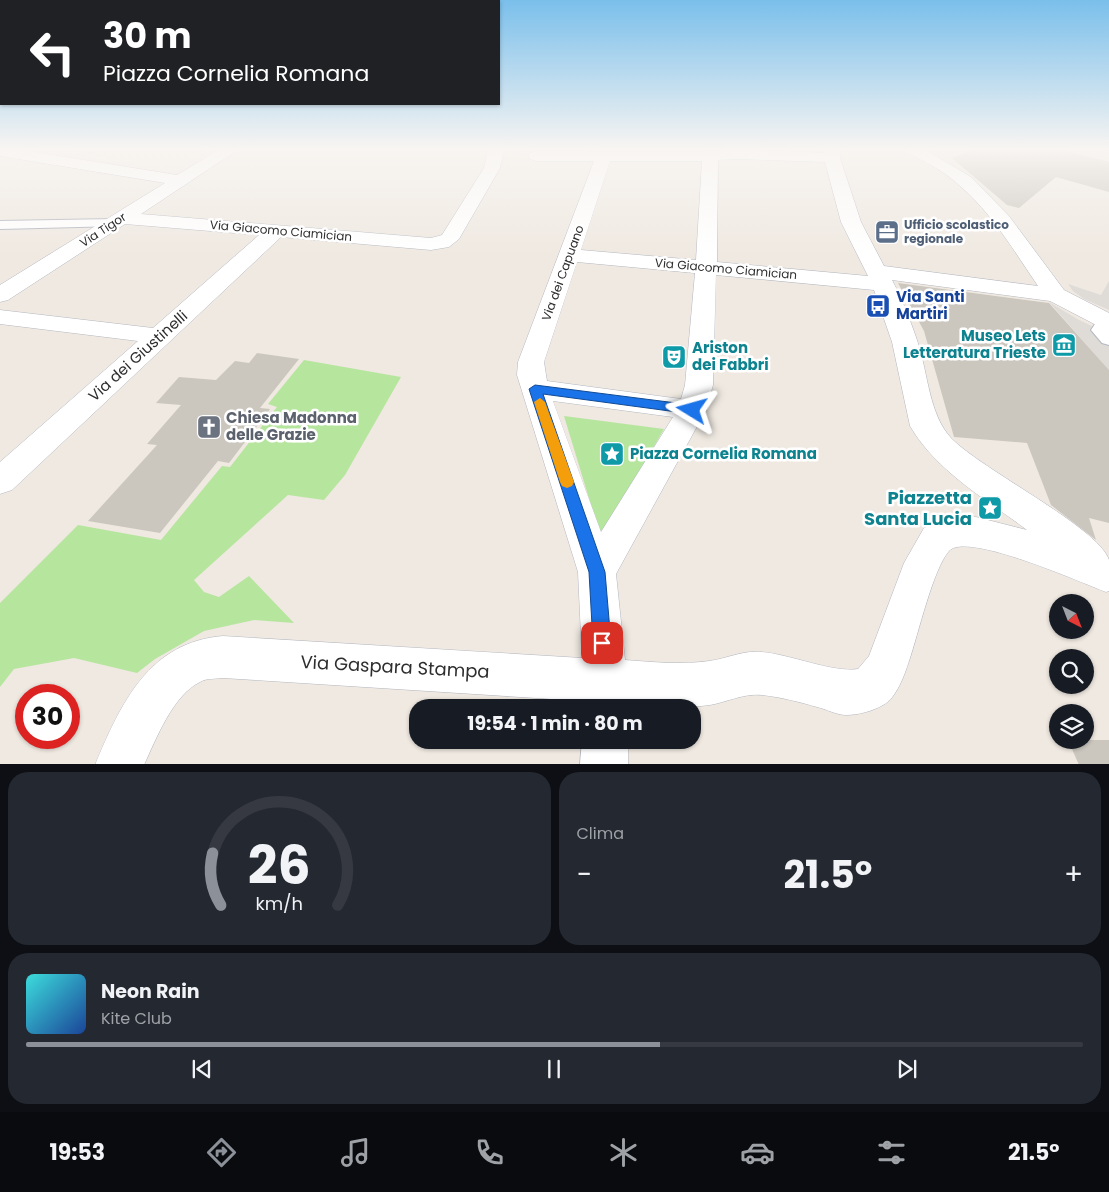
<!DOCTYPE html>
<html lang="it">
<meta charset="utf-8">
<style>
:root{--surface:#171b24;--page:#242831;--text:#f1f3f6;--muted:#9ea1a6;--line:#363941;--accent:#8c9099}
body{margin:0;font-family:Poppins,sans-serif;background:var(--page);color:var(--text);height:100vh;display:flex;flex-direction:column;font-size:19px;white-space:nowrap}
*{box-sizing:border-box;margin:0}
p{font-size:16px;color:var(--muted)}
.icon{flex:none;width:28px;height:28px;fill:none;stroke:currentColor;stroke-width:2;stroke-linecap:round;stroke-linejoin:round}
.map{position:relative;height:764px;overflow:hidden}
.details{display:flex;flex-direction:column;gap:8px;padding:8px;background:#0d0f14;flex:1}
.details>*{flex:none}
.hud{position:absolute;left:0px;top:0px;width:500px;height:105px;box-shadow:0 1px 4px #0004;background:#202124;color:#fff;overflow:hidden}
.needle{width:32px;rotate:138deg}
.tools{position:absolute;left:1049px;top:594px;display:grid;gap:10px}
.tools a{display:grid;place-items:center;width:45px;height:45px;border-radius:50%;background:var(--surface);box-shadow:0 1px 4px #0004;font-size:25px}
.speed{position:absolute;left:15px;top:684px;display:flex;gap:10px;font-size:25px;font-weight:700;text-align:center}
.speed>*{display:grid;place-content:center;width:65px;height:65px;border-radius:50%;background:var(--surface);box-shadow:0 1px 4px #0004;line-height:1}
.speed .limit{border:8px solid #d22;background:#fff;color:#111}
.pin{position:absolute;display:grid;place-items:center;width:42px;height:42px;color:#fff;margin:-21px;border-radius:10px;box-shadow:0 2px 8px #0006}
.me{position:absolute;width:55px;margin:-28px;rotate:278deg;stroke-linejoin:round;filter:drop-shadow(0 0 4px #0008)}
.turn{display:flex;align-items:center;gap:18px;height:105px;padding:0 20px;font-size:22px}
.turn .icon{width:65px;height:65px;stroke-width:2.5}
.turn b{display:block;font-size:35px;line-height:42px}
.big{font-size:38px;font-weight:700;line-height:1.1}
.details .widget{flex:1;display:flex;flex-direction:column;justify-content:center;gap:8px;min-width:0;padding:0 18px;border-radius:20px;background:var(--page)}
.details .dial{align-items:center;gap:0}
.dial svg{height:130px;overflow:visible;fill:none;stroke:var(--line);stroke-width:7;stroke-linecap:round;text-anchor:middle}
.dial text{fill:var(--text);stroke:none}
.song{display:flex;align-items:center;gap:15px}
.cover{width:60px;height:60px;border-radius:8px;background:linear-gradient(135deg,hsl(180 70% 55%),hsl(220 70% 35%))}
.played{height:5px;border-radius:2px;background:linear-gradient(90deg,var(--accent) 60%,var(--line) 60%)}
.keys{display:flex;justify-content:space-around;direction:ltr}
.heat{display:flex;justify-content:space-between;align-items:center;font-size:28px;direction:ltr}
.details .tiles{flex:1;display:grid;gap:8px;grid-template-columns:1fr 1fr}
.widget:last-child{grid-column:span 2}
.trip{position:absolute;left:409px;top:699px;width:292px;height:50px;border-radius:20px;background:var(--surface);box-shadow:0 1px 4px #0004;font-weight:700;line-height:50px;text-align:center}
.menu{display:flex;height:80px;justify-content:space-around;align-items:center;background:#090b0e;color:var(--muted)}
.menu .icon{width:35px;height:35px}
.menu .on{color:var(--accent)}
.menu b{font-size:22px;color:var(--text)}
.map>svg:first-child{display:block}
</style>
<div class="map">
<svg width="1109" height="765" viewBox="0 0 1109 765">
<rect width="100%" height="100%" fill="#efe9e1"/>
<!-- education -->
<path fill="#f0e6d1" d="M58,149H206L169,167Z"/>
<!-- green -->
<g fill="#b6e59e">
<path d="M304,360L401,377L345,475L324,500L288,495L194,580L204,592L219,597L249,576L294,623L254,620L204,631L155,659L137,673L74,658L14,669L0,687V603L78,525L161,540L222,466L230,467L277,407L268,404Z"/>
<path d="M564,416L664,429L601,538Z"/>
</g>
<!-- plaza -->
<g fill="#dfdcd8">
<path d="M1109,281V310L1084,299L1073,291L1068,284L1101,295Z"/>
<path d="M1049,302L1079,320L1109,334V370Z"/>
</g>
<!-- building -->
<g fill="#cbc7bf">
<path d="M974,149H1059L1109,162V192L1056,177L1019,208L1007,205L952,158Z"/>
<path d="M898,283L1049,303L1109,370V523L1089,518L1096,540L1051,505L1027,443L954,437L924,331Z"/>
<path d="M257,353L299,359L260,408L270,409L229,463L218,461L160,533L88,521L157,445L147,444L181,405L156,403L179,377L216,380L235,361L249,363Z"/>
<path d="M1068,740H1109V765H1079Z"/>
</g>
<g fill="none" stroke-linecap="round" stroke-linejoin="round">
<defs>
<g id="pedestrian">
<path d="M113,219L118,220L120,223L118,226L0,229V221Z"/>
<path d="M1102,322L1109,324V345L1102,343L1091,330L1095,324Z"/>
</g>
<g id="minor">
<path d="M0,149H16L177,175L220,149H239L141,214L431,238L442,235L484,168L488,149H504L500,168L459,239L449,247L431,250L281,237L12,490L0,494V462L138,341L0,324V310L153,328L259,235L125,224L8,300L0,302V285L165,183L0,156Z"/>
<path d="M738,149L825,153V149H841L840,158L861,222L884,266L1038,286C1014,251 992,213 959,185C944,171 925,162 907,152L904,149H924L971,177L1009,216L1064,290L1109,313V329L1100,327L1050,301L892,280C902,299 911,322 918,343C928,374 929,414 951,438C982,470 1098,527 1109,560C1109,568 1109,582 1109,591L1106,592C1082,583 966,531 949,551C933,569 918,635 909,661C905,674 896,699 883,705C873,711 858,715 846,715C837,715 826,709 817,707C800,702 780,697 762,695C744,693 727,702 710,705C683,709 654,705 627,703V708H583V701L223,678C216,679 206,678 200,682C173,695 156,739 144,765H95C121,703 149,642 223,636L582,658L578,572L517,375L518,362L594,161H536L530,159L528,156L530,153L536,151L696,152ZM738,159L825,162L841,222L868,276L717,262L718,160ZM610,161H702L696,260L581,250ZM577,262L695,273L685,385L681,399L547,381L544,362ZM716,275L874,290L892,342L910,426C937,472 986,499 1027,530L972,516L951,517L924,528L904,563L869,656L858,669C832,673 790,654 761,652C743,650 726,659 709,661C681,665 653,662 625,660L616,574L706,410L713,385ZM553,401L673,417L601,532Z"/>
<path d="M582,740H628V765H580Z"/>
</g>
</defs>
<!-- pedestrian casing -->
<use href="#pedestrian" stroke="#b4b7c1" stroke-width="2"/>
<!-- minor casing -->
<use href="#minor" stroke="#b4b7c1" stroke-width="1"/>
<!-- pedestrian -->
<use href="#pedestrian" fill="#fff" fill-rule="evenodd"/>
<!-- minor -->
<use href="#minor" fill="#fff" fill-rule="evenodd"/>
</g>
<!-- sky -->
<linearGradient id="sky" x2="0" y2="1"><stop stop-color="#7abfeb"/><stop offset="0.58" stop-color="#f8f5f2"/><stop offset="1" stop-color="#f8f5f2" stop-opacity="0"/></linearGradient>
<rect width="1109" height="256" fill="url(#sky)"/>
<!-- route -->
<path fill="#1a73e8" stroke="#114b97" d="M535,385L692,405L698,410L692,414L543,394L605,572L611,643L608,649L602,651L596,649L593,643L589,572L529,389Z"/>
<!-- slow -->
<path fill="#f59e0b" d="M540,398L545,402L574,482L572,486L567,488L562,486L560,482L534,402Z"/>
<!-- icons -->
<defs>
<symbol id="office-square" viewBox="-11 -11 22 22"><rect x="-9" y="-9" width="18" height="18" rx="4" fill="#5c6f8a" stroke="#fff"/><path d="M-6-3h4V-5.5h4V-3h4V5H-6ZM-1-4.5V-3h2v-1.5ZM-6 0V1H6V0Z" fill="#fff"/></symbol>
<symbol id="bus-square" viewBox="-11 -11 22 22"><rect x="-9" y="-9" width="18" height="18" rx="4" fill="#1a4fb4" stroke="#fff"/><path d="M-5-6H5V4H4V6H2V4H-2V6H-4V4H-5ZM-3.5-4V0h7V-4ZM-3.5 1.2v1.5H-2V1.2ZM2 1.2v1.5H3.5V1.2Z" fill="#fff"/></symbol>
<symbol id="museum-square" viewBox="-11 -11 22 22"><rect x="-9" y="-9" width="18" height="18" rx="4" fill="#0f9aa8" stroke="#fff"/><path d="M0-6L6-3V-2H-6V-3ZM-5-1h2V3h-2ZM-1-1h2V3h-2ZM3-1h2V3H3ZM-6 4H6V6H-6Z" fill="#fff"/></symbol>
<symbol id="theatre-square" viewBox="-11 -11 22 22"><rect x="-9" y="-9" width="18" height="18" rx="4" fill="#0f9aa8" stroke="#fff"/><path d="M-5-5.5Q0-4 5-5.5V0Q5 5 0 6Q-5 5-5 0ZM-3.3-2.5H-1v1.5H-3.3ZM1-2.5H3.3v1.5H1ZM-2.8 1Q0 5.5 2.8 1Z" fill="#fff"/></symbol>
<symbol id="church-square" viewBox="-11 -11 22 22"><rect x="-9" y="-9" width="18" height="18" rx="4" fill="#6b7280" stroke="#fff"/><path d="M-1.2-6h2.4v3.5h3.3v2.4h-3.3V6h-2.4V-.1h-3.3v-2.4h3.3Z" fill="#fff"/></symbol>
<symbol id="sight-square" viewBox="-11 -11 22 22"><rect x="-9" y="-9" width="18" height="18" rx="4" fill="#0f9aa8" stroke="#fff"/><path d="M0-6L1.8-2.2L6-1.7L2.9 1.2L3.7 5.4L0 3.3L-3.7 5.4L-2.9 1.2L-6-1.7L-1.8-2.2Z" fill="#fff"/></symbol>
</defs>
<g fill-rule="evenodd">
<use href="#office-square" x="873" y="218" width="28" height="28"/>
<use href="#bus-square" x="864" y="292" width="28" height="28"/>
<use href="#museum-square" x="1050" y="331" width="28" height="28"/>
<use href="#theatre-square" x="660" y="343" width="28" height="28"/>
<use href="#church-square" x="195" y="413" width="28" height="28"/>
<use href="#sight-square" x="598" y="440" width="28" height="28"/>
<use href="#sight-square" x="976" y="494" width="28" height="28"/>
</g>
<g text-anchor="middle" stroke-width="5" stroke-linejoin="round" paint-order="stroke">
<!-- far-service labels -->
<g font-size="12" font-weight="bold" fill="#4e5e75" stroke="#fff" text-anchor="start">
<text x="904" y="229">Ufficio scolastico<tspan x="904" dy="14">regionale</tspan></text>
</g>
<!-- far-street labels -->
<g font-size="12" fill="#2e2e2e" stroke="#fff">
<text transform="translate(103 230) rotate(-33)" y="4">Via Tigor</text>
<text transform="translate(281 231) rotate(5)" y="4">Via Giacomo Ciamician</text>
<text transform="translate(726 269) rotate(5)" y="4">Via Giacomo Ciamician</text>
<text transform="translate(563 273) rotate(-70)" y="4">Via dei Capuano</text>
</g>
<!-- transit labels -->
<g font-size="15" font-weight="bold" fill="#164399" stroke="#fff" text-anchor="start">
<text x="896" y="302">Via Santi<tspan x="896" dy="17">Martiri</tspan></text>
</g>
<!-- culture labels -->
<g font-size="15" font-weight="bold" fill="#0d838f" stroke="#fff" text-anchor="start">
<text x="1046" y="341" text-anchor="end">Museo Lets<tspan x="1046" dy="17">Letteratura Trieste</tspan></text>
<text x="692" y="353">Ariston<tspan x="692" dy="17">dei Fabbri</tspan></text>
<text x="630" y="459">Piazza Cornelia Romana</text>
</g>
<!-- street labels -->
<g font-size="15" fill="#2e2e2e" stroke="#fff">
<text transform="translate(138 356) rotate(-42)" y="5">Via dei Giustinelli</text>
</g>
<!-- worship labels -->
<g font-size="15" font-weight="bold" fill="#5b616d" stroke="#fff" text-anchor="start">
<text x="226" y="423">Chiesa Madonna<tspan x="226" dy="17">delle Grazie</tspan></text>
</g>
<!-- near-culture labels -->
<g font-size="18" font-weight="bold" fill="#0d838f" stroke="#fff" text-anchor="end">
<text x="972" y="504">Piazzetta<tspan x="972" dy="21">Santa Lucia</tspan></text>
</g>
<!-- near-street labels -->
<g font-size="18" fill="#2e2e2e" stroke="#fff">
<text transform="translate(395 667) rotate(3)" y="6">Via Gaspara Stampa</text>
</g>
</g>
</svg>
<div class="tools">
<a><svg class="needle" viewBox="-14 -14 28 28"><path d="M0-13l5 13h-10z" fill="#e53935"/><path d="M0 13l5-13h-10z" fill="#9ea1a6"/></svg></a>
<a><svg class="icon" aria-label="search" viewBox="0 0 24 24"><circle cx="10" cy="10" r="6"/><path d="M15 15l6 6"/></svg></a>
<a><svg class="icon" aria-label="layers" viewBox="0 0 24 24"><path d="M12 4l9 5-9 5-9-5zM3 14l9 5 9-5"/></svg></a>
</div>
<div class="speed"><div class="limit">30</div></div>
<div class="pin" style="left:602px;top:643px;background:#d93025"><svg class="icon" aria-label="arrive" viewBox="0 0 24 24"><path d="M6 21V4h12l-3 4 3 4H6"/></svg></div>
<svg class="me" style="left:692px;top:410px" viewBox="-20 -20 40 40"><path d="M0-17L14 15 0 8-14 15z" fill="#1a73e8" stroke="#fff" stroke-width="4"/></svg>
<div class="trip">19:54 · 1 min · 80 m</div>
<div class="hud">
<div class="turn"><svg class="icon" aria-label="left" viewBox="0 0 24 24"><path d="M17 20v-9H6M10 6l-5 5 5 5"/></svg><div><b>30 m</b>Piazza Cornelia Romana</div></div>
</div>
</div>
<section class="details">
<div class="tiles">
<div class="widget dial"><svg viewBox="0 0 100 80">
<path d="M14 69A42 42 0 1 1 86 69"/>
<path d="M14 69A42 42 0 0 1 9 37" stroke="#8c9099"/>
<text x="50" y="56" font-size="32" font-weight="700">26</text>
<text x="50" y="72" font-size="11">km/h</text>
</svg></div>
<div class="widget"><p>Clima</p>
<div class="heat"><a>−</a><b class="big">21.5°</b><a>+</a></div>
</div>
<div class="widget">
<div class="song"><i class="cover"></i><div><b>Neon Rain</b><p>Kite Club</p></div></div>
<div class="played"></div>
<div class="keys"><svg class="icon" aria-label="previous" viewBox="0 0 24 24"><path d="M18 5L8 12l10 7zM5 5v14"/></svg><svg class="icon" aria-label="pause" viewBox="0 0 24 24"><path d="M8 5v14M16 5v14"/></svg><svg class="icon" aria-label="next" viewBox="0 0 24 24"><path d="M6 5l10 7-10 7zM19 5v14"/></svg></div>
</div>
</div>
</section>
<nav class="menu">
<b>19:53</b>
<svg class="icon on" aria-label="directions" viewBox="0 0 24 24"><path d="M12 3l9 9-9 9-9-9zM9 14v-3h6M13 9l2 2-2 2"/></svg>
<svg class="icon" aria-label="music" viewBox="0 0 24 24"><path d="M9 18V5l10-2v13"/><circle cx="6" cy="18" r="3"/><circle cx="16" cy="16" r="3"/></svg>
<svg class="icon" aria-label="phone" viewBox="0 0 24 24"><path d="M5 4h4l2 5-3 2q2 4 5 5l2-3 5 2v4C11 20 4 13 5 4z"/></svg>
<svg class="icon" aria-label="climate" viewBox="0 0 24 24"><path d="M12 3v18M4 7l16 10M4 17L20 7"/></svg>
<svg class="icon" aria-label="car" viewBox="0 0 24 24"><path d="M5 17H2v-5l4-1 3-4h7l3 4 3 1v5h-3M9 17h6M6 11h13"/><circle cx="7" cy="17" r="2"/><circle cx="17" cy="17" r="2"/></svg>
<svg class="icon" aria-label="filters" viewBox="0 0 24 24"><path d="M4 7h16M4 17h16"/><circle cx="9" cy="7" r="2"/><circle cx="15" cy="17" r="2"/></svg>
<b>21.5°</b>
</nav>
